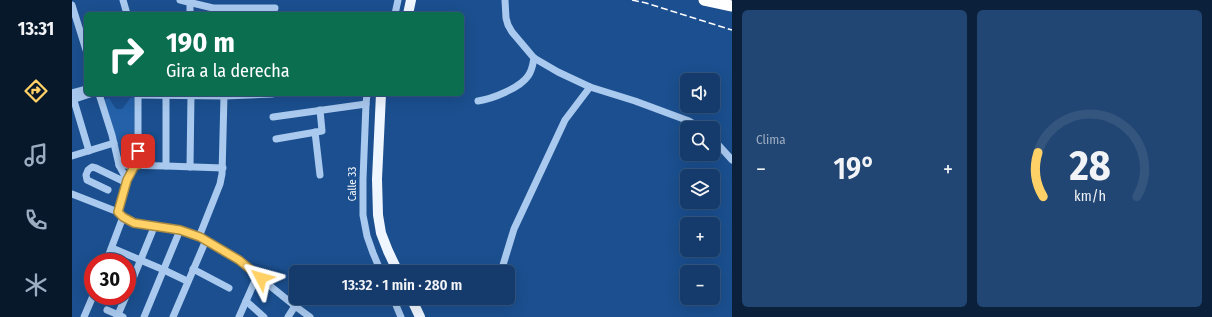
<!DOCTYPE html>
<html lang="es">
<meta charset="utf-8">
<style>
:root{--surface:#143b6b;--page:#214673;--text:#f1f3f6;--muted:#9dadc1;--line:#33557e;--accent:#ffd166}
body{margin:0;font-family:"Fira Sans Condensed",sans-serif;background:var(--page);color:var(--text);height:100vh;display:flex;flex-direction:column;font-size:15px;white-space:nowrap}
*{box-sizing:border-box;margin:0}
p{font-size:13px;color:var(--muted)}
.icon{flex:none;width:22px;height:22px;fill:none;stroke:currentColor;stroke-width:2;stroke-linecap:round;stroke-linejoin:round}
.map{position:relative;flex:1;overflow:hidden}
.sheet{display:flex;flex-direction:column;gap:10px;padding:10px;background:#0b203b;width:480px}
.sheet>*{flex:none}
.guide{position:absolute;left:12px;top:12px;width:380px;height:84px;border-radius:6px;box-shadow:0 4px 16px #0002,0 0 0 1px var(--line);background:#0b6e4f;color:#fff;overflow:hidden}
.controls{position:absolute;left:608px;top:73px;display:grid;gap:8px}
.controls a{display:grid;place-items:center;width:40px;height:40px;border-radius:6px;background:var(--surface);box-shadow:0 4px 16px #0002,0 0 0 1px var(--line);font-size:20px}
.speed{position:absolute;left:12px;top:253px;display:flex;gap:8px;font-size:20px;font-weight:700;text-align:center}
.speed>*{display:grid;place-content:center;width:52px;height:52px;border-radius:50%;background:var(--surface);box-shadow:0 4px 16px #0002,0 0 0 1px var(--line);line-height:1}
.speed .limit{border:6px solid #d22;background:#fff;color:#111}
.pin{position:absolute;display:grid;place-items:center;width:34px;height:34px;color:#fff;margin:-17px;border-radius:8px;box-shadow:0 2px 6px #0006}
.me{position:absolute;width:44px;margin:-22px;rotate:309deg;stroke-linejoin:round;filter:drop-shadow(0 0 3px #0008)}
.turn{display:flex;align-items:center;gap:14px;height:84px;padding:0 16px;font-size:18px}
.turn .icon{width:52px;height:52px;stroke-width:2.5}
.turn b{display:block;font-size:28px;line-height:34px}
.big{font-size:30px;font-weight:600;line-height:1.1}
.sheet .tile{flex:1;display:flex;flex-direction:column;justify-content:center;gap:6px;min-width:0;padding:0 14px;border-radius:6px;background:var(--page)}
.sheet .dial{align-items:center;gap:0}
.dial svg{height:104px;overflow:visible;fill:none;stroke:var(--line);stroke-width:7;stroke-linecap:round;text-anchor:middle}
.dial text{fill:var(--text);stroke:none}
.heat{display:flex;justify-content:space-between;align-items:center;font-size:22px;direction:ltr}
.sheet .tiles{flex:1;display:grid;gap:10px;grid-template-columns:repeat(2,1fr)}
.trip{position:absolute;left:217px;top:265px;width:226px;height:40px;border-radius:6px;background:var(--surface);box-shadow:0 4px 16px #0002,0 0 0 1px var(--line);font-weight:600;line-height:40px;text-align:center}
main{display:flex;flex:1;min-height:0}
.tab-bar{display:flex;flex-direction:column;width:72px;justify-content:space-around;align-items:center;background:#08182b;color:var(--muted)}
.tab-bar .icon{width:28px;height:28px}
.tab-bar .active{color:var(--accent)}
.tab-bar b{font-size:18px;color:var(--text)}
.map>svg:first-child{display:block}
</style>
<main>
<nav class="tab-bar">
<b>13:31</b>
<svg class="icon active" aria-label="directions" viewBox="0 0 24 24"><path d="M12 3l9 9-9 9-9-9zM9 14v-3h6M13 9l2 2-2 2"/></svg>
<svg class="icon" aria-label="music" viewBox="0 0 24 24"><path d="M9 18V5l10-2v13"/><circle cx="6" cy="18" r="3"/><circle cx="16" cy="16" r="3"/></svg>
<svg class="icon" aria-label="phone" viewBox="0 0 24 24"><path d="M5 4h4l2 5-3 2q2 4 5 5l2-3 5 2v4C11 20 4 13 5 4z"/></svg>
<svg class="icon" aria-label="climate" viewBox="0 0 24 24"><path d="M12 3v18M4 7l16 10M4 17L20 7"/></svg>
</nav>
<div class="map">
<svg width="660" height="317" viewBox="0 0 660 317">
<rect width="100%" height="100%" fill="#1b4f8f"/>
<!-- green -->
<path fill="#2461a8" d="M62,97L63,162H51L32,100L37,98L44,109H50L54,104L58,98Z"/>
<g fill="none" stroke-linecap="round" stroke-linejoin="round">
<!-- minor -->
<g stroke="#a9c9ee" stroke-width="7">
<path d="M51,0L55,14"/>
<path d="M108,0L141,8H203"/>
<path d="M118,0V14"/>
<path d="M433,0L434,18L436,25L440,32L462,58L486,72L518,87L563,101L617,121L628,128"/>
<path d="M0,5L14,50"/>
<path d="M323,14L326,0"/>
<path d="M0,93L14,89"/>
<path d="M0,94L17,151"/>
<path d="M27,94L40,135L47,165L55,180"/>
<path d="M94,94V166"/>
<path d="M295,94L294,104L291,179V215L295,236L301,253L309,272"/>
<path d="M66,95L152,96L200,94"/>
<path d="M0,100L18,94"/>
<path d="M406,101C420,99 448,88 456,76C460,71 461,64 462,58"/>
<path d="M201,117L294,104"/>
<path d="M243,132L248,175"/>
<path d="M204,139L250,131L248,110"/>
<path d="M641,139L660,160"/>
<path d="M0,156L42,143"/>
<path d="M47,165L94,166L151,168"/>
<path d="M63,165L55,180L46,212L51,217L62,223L108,230L134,240L167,261L223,306L238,317"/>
<path d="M66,165V94"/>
<path d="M118,167L119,94"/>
<path d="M36,190L15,180L14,175L16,170L20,167L24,168L55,183"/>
<path d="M0,194L46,212"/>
<path d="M127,237L148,184L150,174L152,96"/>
<path d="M40,248L92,270L115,281"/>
<path d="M34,262L51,217"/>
<path d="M431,265L442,229L493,120L518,87"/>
<path d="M121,269L157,288"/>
<path d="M55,293L83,225"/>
<path d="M321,298L329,317"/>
<path d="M174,301L192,317"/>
<path d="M35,310L51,317"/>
<path d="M12,317L21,296"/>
<path d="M45,317L54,296"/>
<path d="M72,317L108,230"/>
<path d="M101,317L134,240"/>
<path d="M167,317L182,283"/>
<path d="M216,317L223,306"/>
</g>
<!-- major -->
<g stroke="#f0f6ff" stroke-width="10">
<path d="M336,14L339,0"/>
<path d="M309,94L305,179L306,215L309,233L316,251L326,272"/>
<path d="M339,298L348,317"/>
</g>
<!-- highway -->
<path stroke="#fff" stroke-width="11" d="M632,0L660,6"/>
<!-- rail -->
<path stroke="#fff" stroke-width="1.5" stroke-dasharray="7 3" stroke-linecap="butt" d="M560,0L574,3L660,30"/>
</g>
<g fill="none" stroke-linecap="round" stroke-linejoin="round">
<defs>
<path id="route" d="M66,151V165H63L55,180L46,212L51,217L62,223L108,230L128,237L167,260L189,278"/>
</defs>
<!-- route casing -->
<use href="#route" stroke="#a68842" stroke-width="10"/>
<!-- route -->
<use href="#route" stroke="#ffd166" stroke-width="7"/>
</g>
<g text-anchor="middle" stroke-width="4" stroke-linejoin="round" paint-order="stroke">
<!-- street labels -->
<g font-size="11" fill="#fff" stroke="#1b4f8f">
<text transform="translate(280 184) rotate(-90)" y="4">Calle 33</text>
</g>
</g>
</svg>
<div class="controls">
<a><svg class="icon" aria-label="sound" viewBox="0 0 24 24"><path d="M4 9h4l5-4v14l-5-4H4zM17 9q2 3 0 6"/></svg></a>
<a><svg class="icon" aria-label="search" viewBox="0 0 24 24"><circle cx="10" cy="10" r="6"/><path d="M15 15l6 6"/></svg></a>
<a><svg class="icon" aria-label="layers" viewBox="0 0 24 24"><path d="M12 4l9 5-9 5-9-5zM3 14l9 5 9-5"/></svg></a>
<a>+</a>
<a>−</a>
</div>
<div class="speed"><div class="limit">30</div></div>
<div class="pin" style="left:66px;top:151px;background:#d93025"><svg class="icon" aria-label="arrive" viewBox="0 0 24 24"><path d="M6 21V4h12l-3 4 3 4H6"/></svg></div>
<svg class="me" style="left:189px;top:278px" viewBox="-20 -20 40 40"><path d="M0-17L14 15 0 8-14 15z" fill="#ffd166" stroke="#fff" stroke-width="4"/></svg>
<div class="trip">13:32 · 1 min · 280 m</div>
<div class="guide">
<div class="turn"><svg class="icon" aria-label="right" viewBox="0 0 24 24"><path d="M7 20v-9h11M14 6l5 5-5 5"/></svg><div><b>190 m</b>Gira a la derecha</div></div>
</div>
</div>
<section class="sheet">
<div class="tiles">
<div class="tile"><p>Clima</p>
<div class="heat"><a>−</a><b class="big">19°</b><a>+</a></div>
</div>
<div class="tile dial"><svg viewBox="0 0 100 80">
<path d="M14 69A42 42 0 1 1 86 69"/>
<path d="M14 69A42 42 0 0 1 10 35" stroke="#ffd166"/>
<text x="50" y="56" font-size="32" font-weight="700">28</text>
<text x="50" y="72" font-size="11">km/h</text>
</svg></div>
</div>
</section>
</main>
